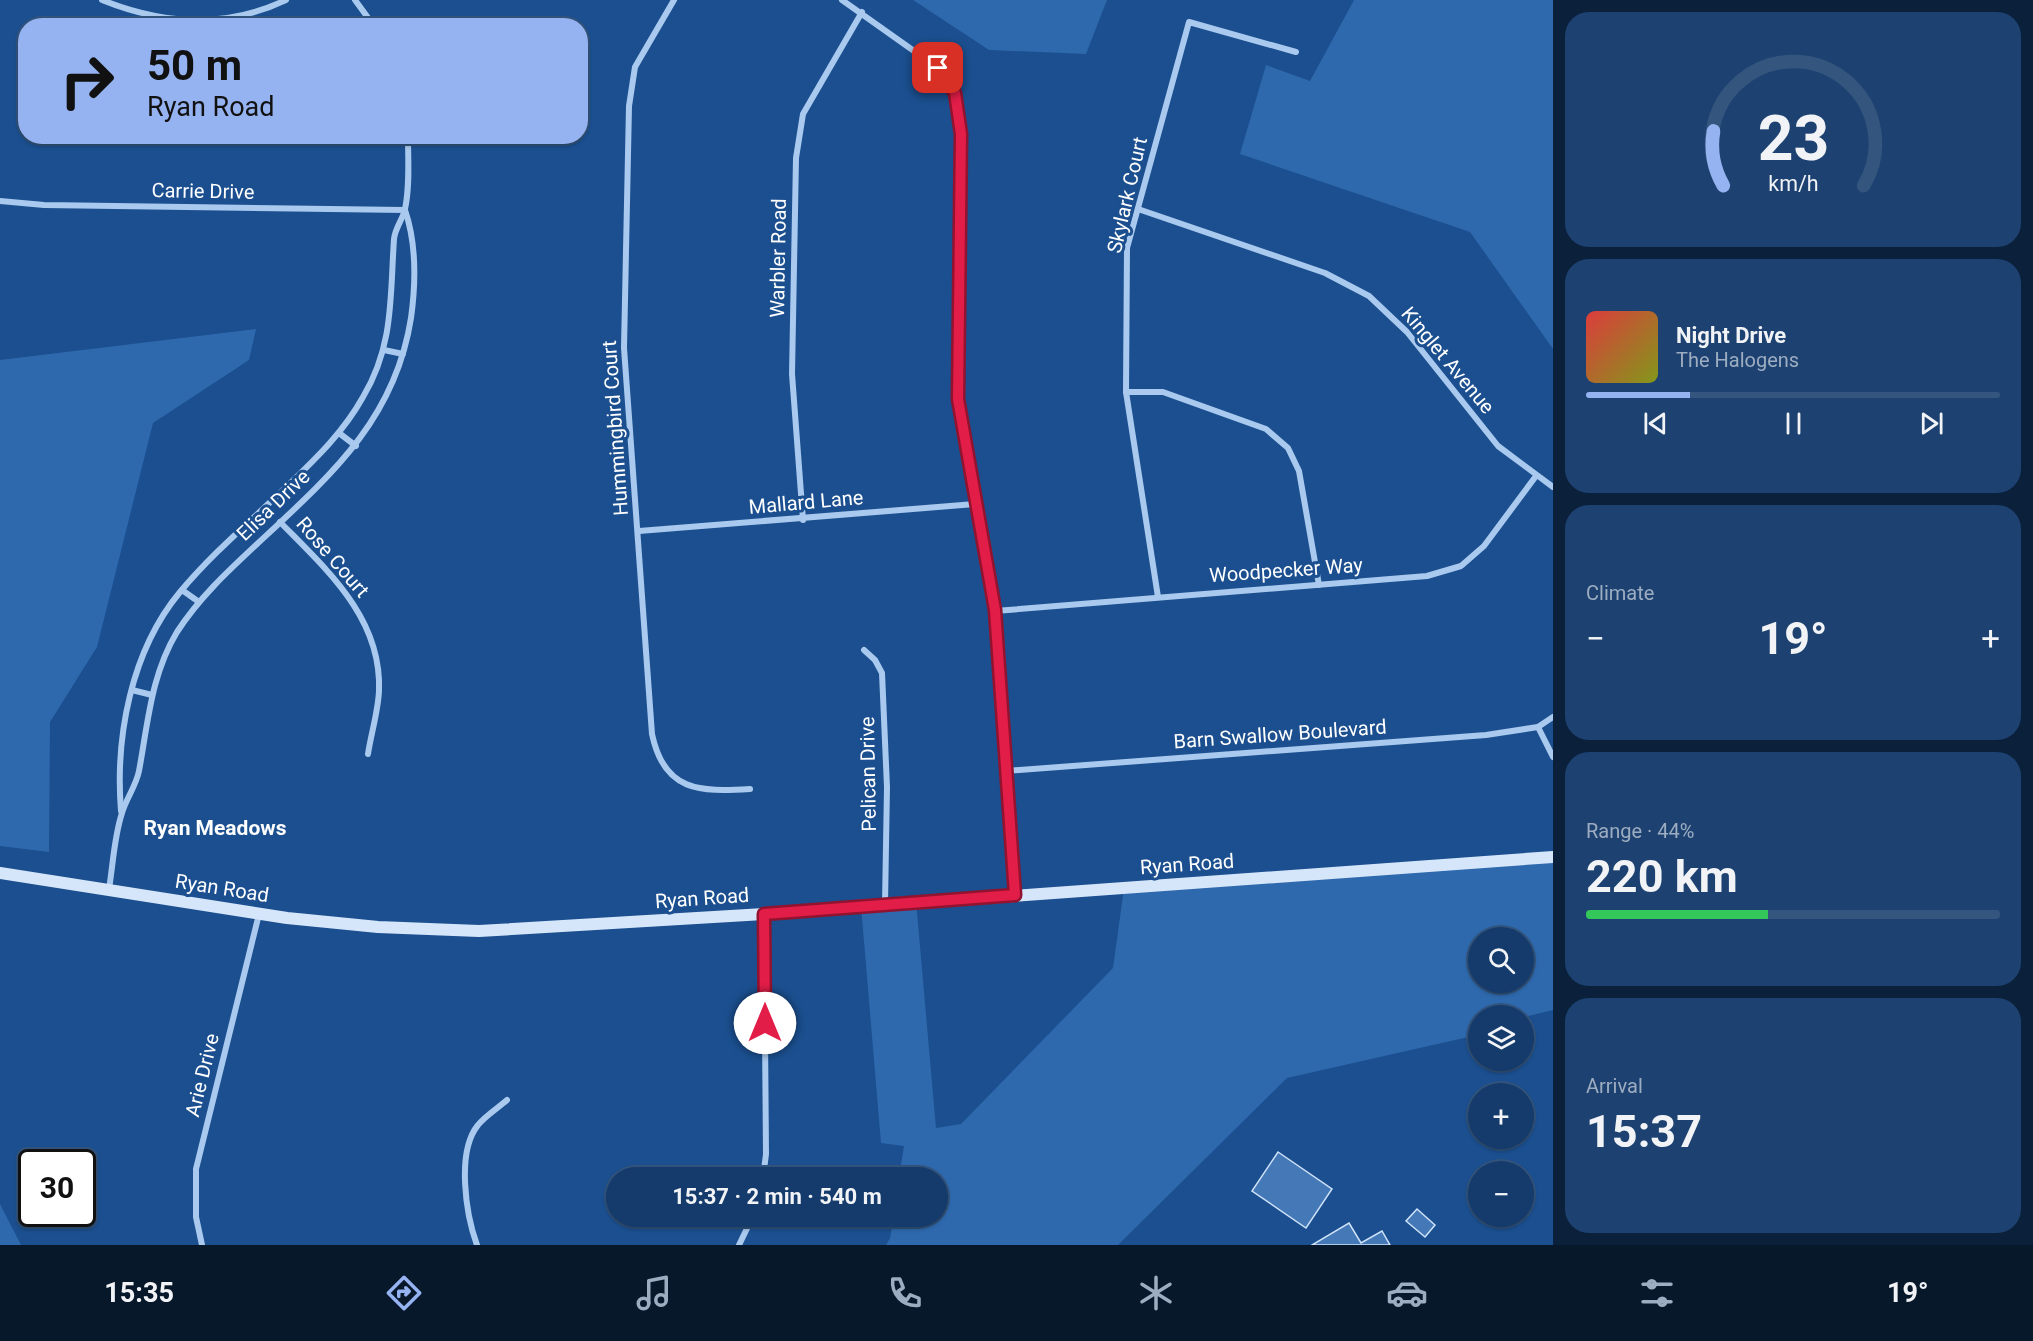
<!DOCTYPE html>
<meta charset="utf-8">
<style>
:root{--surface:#143b6b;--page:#1d4271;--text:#f1f3f6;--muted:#9dadc1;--line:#33557e;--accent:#95b2f1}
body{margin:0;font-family:Roboto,sans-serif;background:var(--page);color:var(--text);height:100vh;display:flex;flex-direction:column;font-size:22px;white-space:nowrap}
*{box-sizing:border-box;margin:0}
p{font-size:20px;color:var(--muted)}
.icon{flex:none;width:33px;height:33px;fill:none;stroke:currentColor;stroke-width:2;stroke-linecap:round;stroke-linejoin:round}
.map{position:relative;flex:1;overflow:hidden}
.panel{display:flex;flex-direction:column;gap:12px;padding:12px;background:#0b203b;width:480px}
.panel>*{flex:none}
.guide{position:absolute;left:18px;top:18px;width:570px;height:126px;border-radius:24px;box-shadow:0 2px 4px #0004,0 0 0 2px var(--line);background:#95b2f1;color:#111;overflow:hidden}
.tools{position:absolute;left:1468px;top:927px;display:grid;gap:12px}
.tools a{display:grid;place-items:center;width:66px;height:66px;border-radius:50%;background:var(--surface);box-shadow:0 2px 4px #0004,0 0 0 2px var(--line);font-size:30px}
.speed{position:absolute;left:18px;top:1149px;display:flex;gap:12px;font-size:30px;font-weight:700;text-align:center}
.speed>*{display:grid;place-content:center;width:78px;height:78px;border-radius:50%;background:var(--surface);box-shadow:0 2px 4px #0004,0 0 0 2px var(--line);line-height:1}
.speed .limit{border:3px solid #111;border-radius:9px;background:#fff;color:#111}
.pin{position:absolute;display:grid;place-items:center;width:51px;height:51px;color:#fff;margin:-26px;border-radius:12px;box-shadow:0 3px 9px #0006}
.me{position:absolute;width:66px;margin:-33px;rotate:0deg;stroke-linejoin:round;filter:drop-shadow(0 0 4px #0008)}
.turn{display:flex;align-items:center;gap:21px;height:126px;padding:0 30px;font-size:27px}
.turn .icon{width:78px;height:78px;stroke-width:2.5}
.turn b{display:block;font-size:42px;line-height:51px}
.big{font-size:45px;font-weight:700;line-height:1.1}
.panel .tile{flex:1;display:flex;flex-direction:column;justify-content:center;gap:9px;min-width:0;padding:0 21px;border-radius:24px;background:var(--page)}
.panel .dial{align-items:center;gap:0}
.dial svg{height:156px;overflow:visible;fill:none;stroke:var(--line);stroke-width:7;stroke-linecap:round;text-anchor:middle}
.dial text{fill:var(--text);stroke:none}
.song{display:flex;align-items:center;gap:18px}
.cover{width:72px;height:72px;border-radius:9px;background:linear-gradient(135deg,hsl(0 70% 55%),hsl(70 70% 35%))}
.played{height:6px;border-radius:3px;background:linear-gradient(90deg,var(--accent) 25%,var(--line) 25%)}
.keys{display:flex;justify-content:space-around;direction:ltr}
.heat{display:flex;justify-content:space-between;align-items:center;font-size:33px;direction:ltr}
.charge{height:9px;border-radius:4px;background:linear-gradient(90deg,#34c759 44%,var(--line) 0)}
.trip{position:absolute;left:606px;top:1167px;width:342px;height:60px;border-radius:30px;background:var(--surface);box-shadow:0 2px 4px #0004,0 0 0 2px var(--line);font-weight:700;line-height:60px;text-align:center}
.menu{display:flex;height:96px;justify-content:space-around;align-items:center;background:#08182b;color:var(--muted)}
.menu .icon{width:42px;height:42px}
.menu .current{color:var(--accent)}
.menu b{font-size:27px;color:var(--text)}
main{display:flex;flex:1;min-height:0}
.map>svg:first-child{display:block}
</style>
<main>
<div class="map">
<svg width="1553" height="1245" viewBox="0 0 1553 1245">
<rect width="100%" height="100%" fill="#1b4f8f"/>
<!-- green -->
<g fill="#2e69ad" fill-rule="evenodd">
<path d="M913,0H1107L1086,54L989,50Z"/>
<path d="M1354,0H1553V349L1470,232L1240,154L1266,65L1310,81Z"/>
<path d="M256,329L249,360L153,423L97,647L50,722L49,852L0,846V360Z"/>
<path d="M1553,857V1010L1524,1017L1479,1016V1033L1464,1038L1287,1078L1118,1245H886L890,1238L894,1217L938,1216V1178L899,1177L904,1146L881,1143L861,906L916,901L936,1128L961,1124L1113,968L1124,888ZM1479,938H1524V982H1479Z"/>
<path d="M0,1204L21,1245H0Z"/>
</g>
<!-- building -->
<g fill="#4478b7" stroke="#cfe3fa" stroke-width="1.5">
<path d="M1278,1152L1332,1189L1306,1228L1252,1191Z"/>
<path d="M1417,1209L1435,1225L1425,1237L1406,1221Z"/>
<path d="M1349,1223L1361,1243L1382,1231L1390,1245H1312Z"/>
</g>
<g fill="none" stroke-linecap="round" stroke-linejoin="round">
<!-- street -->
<g stroke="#a9c9ee" stroke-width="6">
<path d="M102,0C164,25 225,29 286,0"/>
<path d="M355,0L374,26"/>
<path d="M674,0L635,67L629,106L624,348L652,734C664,792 700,792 750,789"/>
<path d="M842,0L938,68L955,93L961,134L958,399L995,611L1015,895"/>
<path d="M0,201L44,205L405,210"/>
<path d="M1138,209L1325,273L1369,296L1407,332L1498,446L1553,487"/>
<path d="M384,350L403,354"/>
<path d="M1126,392H1163L1266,429L1288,448L1299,471L1319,585"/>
<path d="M339,433L356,446"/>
<path d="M803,520L792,374L796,158L803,114L862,12"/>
<path d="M280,522C327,570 382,618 379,691C378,712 371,734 368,754"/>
<path d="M639,531L975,504"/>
<path d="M182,590L199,602"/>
<path d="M1158,597L1126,392L1127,248L1189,22L1296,52"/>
<path d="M995,611L1427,576L1461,566L1484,546L1536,476"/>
<path d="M864,650L875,660L882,673L887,787L885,904"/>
<path d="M132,690L152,695"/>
<path d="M1538,727L1553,757"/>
<path d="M1006,771L1486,735L1538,727L1553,717"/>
<path d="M121,811C115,737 131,651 180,592C210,556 246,525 280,493C311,463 342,435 363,397C394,345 390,297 394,239C395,228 403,219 405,209C410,186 408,160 408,136"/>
<path d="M109,889C113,865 114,837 122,813C126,799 136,786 139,771C148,723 151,675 177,632C199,598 227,572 256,545C328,478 395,421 411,318C416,282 417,245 405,210"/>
<path d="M763,1178L766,1154L764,914"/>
<path d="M202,1245L196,1217V1169L259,914"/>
<path d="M477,1245C466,1215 456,1152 478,1125C485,1116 498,1108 507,1100"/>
<path d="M739,1245L753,1216"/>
</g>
<!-- secondary -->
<path stroke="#d6e6fa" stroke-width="12" d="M0,873L287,918L378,927L479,931L764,914L1553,857"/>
</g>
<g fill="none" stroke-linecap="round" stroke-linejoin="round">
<defs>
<path id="route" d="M765,1023L764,914L1015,895L995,610L958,399L961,134L955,93L938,68"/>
</defs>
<!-- route casing -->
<use href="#route" stroke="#92132f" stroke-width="15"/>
<!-- route -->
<use href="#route" stroke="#e11d48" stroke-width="10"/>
</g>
<g text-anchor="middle" stroke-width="6" stroke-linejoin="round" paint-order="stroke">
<!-- street labels -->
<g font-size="20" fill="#fff" stroke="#1b4f8f">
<text transform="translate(203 191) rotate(1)" y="7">Carrie Drive</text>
<text transform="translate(1127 195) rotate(-77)" y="7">Skylark Court</text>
<text transform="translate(778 258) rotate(-89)" y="7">Warbler Road</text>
<text transform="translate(1448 360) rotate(50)" y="7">Kinglet Avenue</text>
<text transform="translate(615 428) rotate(-94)" y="7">Hummingbird Court</text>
<text transform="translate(806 502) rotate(-5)" y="7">Mallard Lane</text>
<text transform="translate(273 505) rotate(-44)" y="7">Elisa Drive</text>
<text transform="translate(333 557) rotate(49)" y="7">Rose Court</text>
<text transform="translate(1286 570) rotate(-4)" y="7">Woodpecker Way</text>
<text transform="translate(1280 734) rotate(-4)" y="7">Barn Swallow Boulevard</text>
<text transform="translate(868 774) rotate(-91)" y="7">Pelican Drive</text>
<text transform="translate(1187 864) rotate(-4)" y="7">Ryan Road</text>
<text transform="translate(222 888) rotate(9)" y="7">Ryan Road</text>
<text transform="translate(702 898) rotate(-4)" y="7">Ryan Road</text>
<text transform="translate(202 1075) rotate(-76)" y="7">Arie Drive</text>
</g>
<!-- neighbourhood labels -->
<g font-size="21" font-weight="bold" fill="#fff" stroke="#1b4f8f">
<text x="215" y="835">Ryan Meadows</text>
</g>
</g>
</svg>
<div class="tools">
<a><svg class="icon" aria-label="search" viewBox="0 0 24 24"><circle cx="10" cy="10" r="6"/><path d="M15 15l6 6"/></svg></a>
<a><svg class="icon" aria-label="layers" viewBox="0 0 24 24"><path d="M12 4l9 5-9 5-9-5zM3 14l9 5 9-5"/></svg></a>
<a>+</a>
<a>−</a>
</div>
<div class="speed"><div class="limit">30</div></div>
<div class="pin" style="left:938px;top:68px;background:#d93025"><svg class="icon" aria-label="arrive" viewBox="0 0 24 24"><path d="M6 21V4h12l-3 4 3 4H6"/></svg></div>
<svg class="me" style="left:765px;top:1023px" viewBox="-20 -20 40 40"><circle r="19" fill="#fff"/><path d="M0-13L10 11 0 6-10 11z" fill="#e11d48"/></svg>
<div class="trip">15:37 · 2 min · 540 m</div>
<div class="guide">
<div class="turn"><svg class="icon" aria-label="right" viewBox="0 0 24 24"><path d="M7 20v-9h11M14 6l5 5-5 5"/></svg><div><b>50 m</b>Ryan Road</div></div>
</div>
</div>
<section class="panel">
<div class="tile dial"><svg viewBox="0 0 100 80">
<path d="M14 69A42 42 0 1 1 86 69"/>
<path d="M14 69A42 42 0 0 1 9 41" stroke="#95b2f1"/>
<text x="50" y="56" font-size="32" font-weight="700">23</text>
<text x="50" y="72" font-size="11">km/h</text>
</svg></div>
<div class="tile">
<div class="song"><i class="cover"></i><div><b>Night Drive</b><p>The Halogens</p></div></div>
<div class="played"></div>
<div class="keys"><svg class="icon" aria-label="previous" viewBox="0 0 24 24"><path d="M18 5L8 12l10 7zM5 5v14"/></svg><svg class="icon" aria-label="pause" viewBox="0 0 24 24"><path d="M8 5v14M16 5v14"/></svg><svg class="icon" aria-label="next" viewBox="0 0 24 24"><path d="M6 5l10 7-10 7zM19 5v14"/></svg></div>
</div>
<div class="tile"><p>Climate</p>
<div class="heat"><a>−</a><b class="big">19°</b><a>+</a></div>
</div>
<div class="tile"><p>Range · 44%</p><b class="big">220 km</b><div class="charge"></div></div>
<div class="tile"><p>Arrival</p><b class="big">15:37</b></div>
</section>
</main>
<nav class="menu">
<b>15:35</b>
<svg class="icon current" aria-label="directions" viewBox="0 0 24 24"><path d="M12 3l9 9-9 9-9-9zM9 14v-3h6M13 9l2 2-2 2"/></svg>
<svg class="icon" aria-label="music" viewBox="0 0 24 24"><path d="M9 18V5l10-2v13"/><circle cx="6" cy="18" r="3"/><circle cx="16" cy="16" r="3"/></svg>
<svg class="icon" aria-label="phone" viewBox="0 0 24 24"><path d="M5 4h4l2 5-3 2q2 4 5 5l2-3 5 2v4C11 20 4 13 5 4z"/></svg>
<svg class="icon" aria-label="climate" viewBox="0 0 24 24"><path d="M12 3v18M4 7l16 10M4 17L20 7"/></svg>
<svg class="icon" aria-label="car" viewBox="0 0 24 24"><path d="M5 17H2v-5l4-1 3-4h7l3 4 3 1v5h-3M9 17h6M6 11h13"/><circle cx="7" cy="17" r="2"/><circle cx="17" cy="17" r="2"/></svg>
<svg class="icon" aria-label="filters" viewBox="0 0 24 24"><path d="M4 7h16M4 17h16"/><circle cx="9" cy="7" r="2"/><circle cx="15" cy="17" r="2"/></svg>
<b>19°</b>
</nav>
